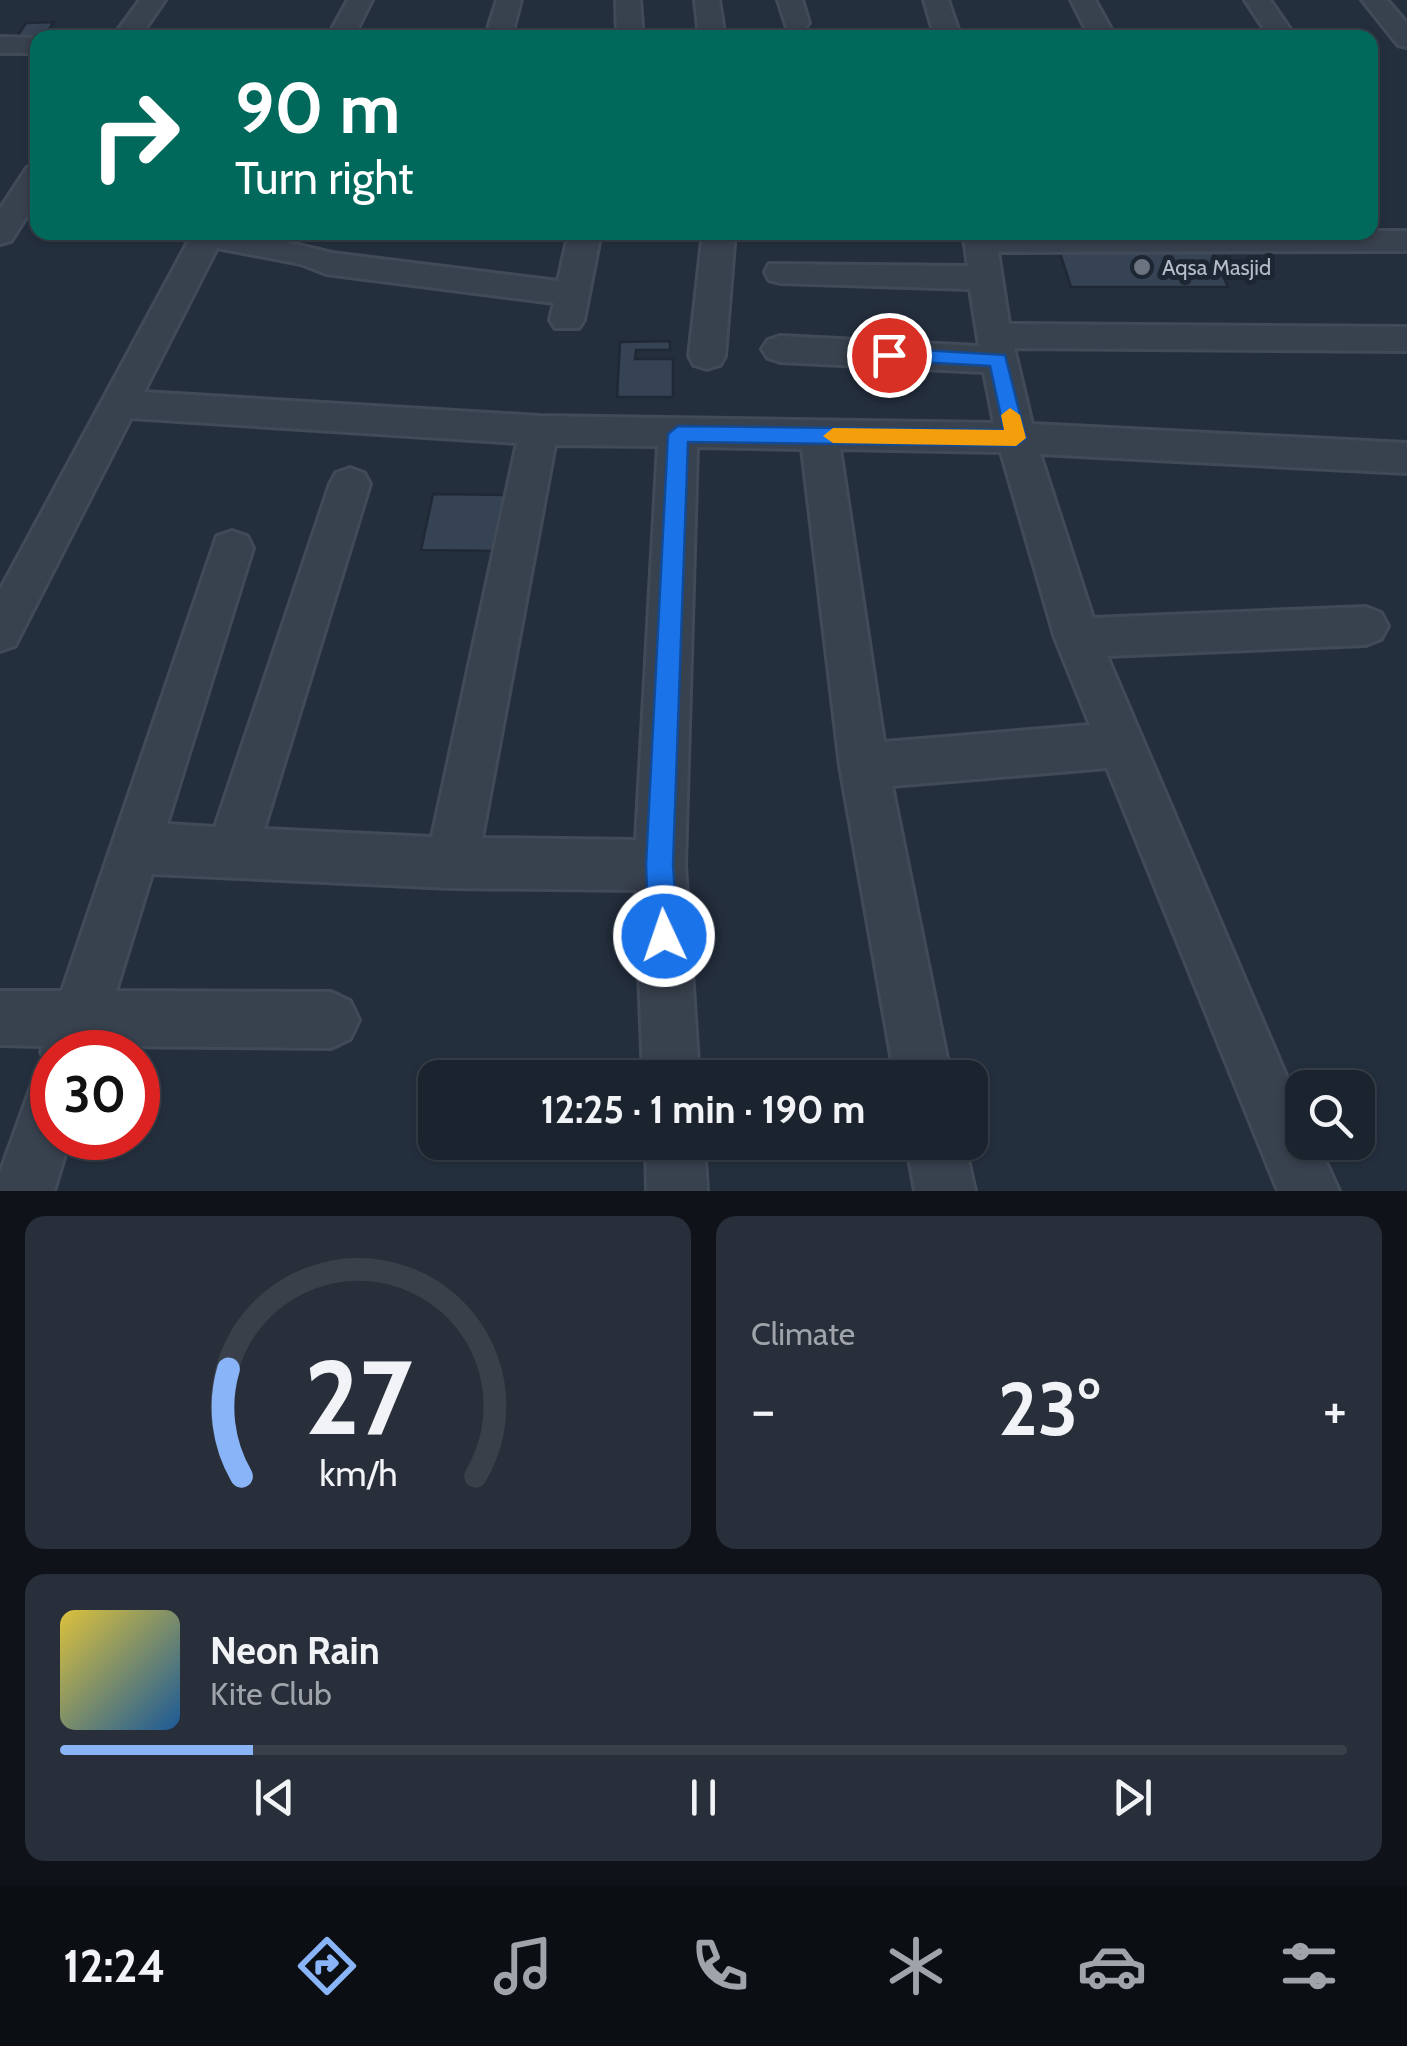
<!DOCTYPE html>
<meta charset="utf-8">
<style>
:root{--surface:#1b232e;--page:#282f3a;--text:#f1f3f6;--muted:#a0a4aa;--line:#39404a;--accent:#8ab4f8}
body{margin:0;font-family:Cabin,sans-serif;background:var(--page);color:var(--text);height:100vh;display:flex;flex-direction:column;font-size:38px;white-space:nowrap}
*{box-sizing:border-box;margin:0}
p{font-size:32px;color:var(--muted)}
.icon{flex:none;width:55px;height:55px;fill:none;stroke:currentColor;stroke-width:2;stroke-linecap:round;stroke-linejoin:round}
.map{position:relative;height:1191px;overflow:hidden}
.sheet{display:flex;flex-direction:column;gap:25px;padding:25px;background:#0f1319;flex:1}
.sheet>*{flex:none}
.guide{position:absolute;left:30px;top:30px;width:1348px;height:210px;border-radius:20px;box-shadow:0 2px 8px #0004,0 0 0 2px var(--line);background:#00695c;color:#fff;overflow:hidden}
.fabs{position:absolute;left:1285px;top:1070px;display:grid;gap:20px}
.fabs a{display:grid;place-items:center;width:90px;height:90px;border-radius:20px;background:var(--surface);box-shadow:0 2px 8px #0004,0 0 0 2px var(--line);font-size:50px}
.speed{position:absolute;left:30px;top:1030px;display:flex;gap:20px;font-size:50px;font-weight:700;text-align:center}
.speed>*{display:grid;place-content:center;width:130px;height:130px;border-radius:50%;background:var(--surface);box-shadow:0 2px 8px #0004,0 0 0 2px var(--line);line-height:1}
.speed .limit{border:15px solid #d22;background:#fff;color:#111}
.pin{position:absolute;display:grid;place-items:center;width:85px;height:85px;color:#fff;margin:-42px;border:5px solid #fff;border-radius:50%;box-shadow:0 2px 10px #0007}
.me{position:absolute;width:110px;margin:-55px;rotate:357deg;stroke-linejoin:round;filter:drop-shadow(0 0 8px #0008)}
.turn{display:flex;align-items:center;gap:35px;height:210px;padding:0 40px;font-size:45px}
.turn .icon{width:130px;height:130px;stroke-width:2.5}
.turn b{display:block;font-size:70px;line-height:85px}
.big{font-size:75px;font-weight:700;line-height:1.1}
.sheet .widget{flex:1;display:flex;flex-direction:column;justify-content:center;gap:15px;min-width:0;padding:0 35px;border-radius:20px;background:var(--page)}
.sheet .dial{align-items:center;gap:0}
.dial svg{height:260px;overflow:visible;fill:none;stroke:var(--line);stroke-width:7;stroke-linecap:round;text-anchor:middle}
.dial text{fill:var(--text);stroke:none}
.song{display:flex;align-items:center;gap:30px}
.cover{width:120px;height:120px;border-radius:15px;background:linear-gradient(135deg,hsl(50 70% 55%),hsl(210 70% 35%))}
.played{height:10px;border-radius:5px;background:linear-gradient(90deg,var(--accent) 15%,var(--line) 15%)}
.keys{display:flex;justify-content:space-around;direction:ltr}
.heat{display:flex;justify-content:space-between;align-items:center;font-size:55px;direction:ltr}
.sheet .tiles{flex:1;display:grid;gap:25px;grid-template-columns:1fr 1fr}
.widget:last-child{grid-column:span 2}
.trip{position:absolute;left:418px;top:1060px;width:570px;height:100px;border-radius:20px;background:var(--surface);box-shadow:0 2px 8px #0004,0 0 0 2px var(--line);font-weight:700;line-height:100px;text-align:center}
.dock{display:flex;height:160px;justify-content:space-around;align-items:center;background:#0b0e12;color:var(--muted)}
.dock .icon{width:70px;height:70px}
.dock .on{color:var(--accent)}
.dock b{font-size:45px;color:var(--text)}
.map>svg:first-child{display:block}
</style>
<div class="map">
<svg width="1407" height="1191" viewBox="0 0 1407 1191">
<rect width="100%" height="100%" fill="#242f3e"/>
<!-- building -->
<g fill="#364354" stroke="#1f2835" stroke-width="2.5">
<path d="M54,22L43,38L14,41L26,23Z"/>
<path d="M1209,246L1228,287H1071L1058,247Z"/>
<path d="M670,341V350H636L635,359H673V397H617L620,342Z"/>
<path d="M433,494L508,495L499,551L421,550Z"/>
</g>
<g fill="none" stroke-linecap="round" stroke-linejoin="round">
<defs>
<g id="street">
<path d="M140,0H165L139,38H112Z"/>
<path d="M348,0H372L353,38H327Z"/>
<path d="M497,0H521L511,38H485Z"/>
<path d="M616,0H640L643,38H617Z"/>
<path d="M695,0H719L725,38H699Z"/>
<path d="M778,0H802L809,23L805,28H787Z"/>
<path d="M924,0H948L961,38H935Z"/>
<path d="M1071,0H1095L1116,38H1090Z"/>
<path d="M1245,0H1270L1296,38H1270Z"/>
<path d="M1362,0H1387L1407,23V47L1398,45Z"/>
<path d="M0,37L40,38L38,53H0Z"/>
<path d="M38,165V199L11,241L0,244V209L27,168Z"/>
<path d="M1407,231V251L998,252L1009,324L1407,327V351L1014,348L1032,424L1407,443V473L1040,454L1093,618L1366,607L1381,613L1388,626L1381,639L1366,645L1107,656L1302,1113V1142H1317L1339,1191H1278L1107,768L892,786L951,1078H895L840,766L802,449L697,447L685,865L699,1078H643L636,890L452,888L152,874L116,991L331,992L350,1001L359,1020L350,1039L331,1048L99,1046L97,1052H52V1073L41,1052L43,1046L0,1045V991H62L217,536L232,531L247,536L253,548L167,824L215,827L330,484L336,473L350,468L364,473L370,484L264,829L432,837L517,443L131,418L15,646L0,651V590L188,242L172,232H245L332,253L558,281L569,232H601L584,320L579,328H555L550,320L554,303L326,274L301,264L217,248L144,392L539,416L994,423L984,372L780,362L768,358L762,349L768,340L780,336L979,346L970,289L781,283L769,280L765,272L769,264L968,266L963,232ZM555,445L658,446L636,840L482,838ZM840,449L1001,452L1055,638L1090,725L884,742Z"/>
<path d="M703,232H735L725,356L720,365L707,369L694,365L689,356Z"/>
<path d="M52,1075V1138H70L54,1191H0V1173L32,1084Z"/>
<path d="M646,1142H704L707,1191H647Z"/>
<path d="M906,1142H964L975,1191H915Z"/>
</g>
</defs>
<!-- street casing -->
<use href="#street" stroke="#414a57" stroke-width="6"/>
<!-- street -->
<use href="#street" fill="#38414e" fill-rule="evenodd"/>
</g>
<!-- route -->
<path fill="#1a73e8" stroke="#114b97" stroke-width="2.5" d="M889,348L1005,355L1026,438L1016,446L688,442L673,865L678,936L673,945L664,950L654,945L649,936L646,865L668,434L678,426L1004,430L990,366L882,360L880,355Z"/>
<!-- slow -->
<path fill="#f59e0b" d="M1010,408L1020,415L1026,438L1016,446L833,443L823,436L833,428L1004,430L1001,415Z"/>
<!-- markers -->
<circle fill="#6b7280" stroke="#1d2633" stroke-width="4" cx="1142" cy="267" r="10"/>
<g text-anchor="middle" stroke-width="10" stroke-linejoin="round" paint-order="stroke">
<!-- far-poi labels -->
<g font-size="22" fill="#b4bcc9" stroke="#1d2633" text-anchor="start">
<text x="1162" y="275">Aqsa Masjid</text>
</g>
</g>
</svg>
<div class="fabs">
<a><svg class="icon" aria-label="search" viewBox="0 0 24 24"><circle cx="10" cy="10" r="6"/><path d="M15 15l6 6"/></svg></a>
</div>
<div class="speed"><div class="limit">30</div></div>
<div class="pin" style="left:889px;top:355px;background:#d93025"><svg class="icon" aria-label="arrive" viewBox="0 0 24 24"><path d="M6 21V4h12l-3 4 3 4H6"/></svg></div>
<svg class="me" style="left:664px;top:936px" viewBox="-20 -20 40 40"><circle r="17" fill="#1a73e8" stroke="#fff" stroke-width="3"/><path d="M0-11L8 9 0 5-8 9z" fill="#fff"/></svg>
<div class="trip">12:25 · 1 min · 190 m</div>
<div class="guide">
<div class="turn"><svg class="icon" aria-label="right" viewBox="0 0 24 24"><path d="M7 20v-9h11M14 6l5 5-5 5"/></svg><div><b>90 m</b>Turn right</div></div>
</div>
</div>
<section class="sheet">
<div class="tiles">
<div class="widget dial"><svg viewBox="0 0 100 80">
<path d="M14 69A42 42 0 1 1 86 69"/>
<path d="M14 69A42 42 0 0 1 10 36" stroke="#8ab4f8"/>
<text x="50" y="56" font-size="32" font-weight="700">27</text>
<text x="50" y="72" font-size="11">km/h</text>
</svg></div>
<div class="widget"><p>Climate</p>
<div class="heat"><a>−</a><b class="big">23°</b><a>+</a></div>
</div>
<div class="widget">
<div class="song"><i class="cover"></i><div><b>Neon Rain</b><p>Kite Club</p></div></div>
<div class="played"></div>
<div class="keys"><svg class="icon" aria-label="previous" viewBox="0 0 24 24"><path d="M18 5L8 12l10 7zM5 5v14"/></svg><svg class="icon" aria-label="pause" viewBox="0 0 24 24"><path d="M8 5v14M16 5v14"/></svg><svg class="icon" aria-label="next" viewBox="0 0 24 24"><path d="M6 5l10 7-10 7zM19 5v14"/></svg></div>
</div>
</div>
</section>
<nav class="dock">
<b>12:24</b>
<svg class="icon on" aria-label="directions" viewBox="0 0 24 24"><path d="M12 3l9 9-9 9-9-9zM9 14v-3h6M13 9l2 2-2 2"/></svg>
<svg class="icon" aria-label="music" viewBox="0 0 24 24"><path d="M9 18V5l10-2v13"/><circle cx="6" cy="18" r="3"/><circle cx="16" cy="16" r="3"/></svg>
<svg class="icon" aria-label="phone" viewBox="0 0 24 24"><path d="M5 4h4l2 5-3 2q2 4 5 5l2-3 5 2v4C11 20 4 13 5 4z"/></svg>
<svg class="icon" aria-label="climate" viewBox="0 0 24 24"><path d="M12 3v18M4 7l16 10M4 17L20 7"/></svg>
<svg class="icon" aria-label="car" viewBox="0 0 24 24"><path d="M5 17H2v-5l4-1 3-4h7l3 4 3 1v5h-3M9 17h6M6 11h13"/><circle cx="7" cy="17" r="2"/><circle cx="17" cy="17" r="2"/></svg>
<svg class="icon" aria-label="filters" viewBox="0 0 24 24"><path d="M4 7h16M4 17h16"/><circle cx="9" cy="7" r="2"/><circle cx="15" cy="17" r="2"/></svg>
</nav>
